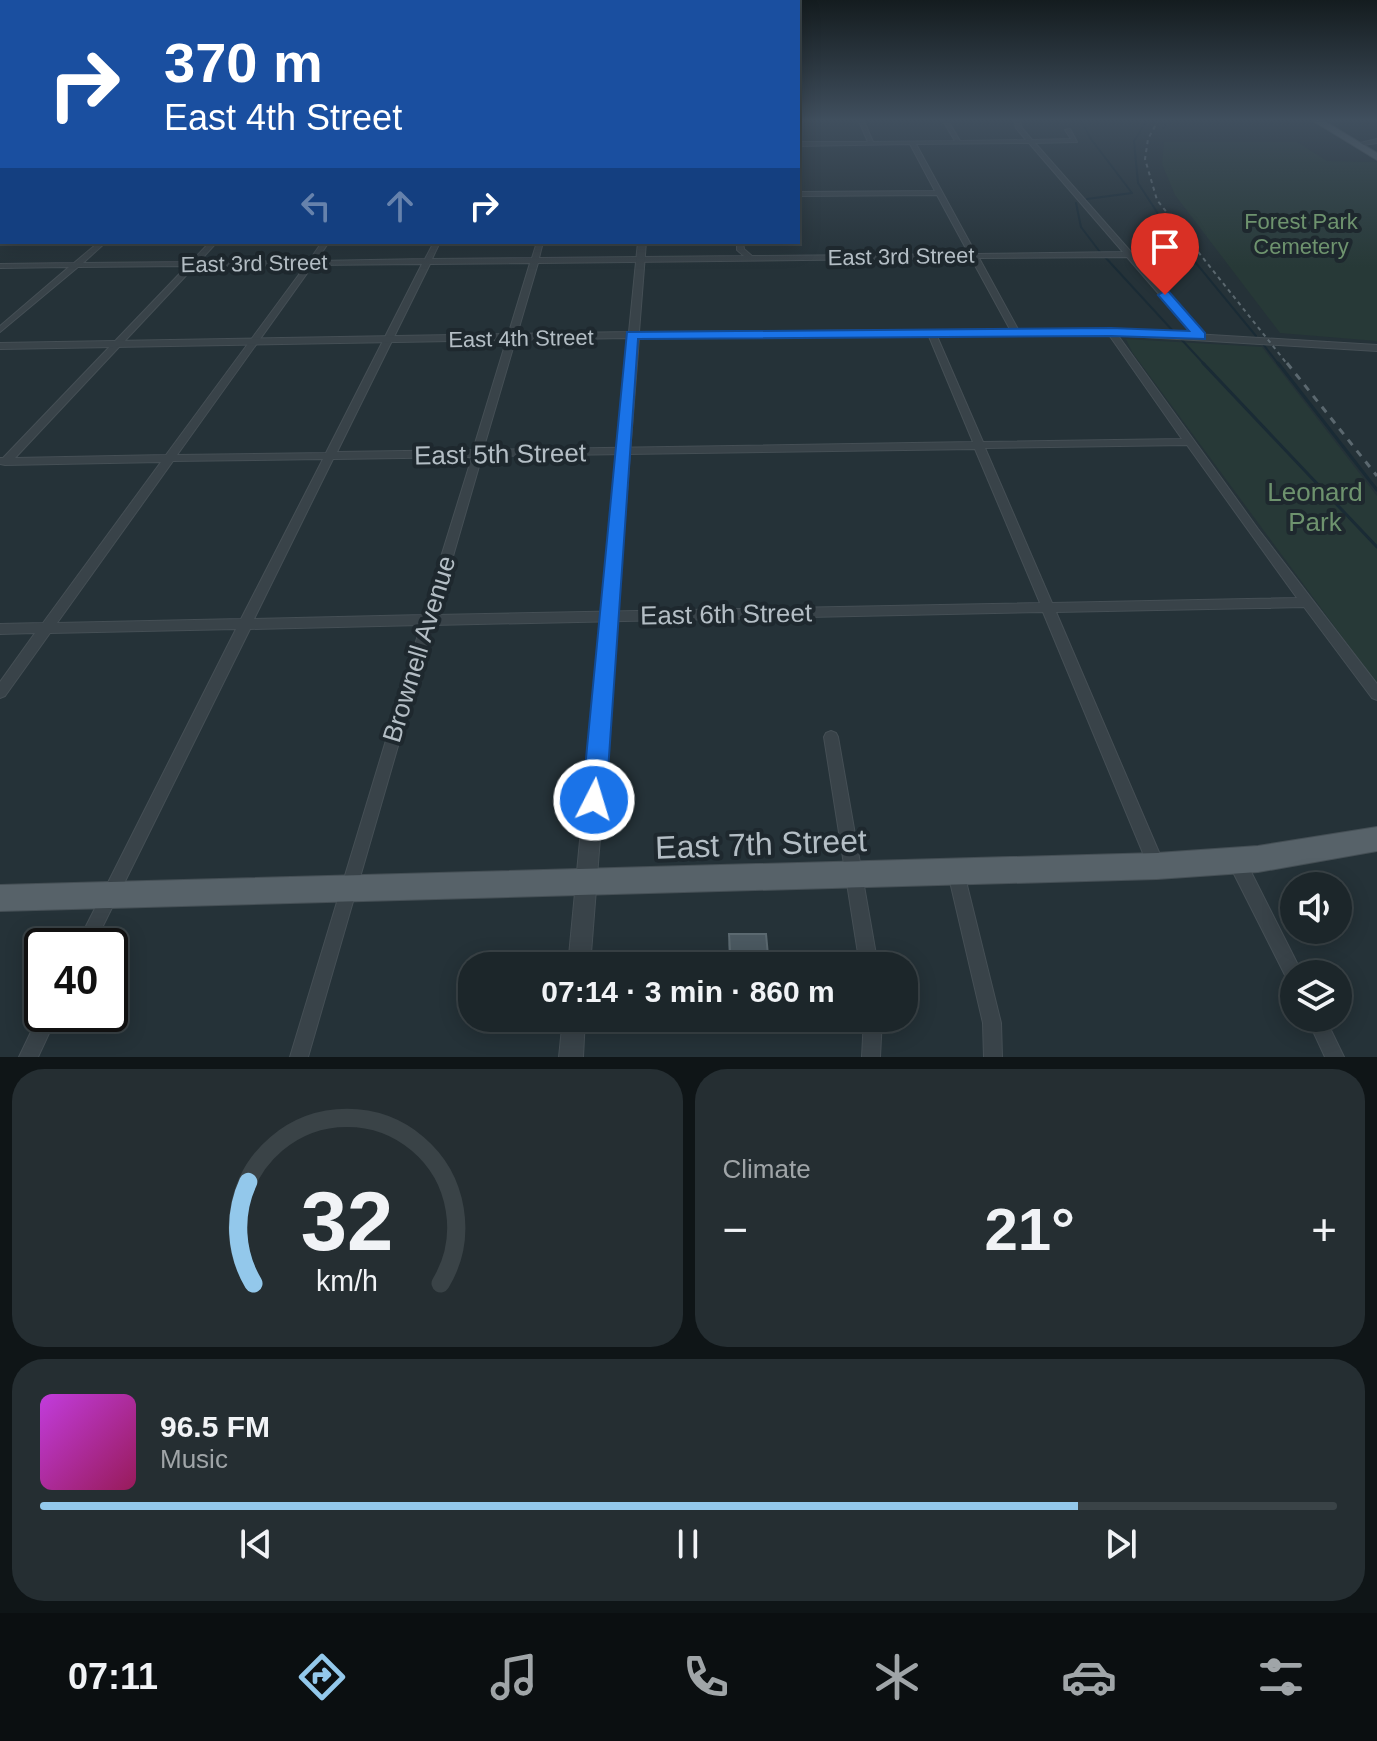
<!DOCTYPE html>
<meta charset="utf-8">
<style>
:root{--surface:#1c262a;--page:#252e32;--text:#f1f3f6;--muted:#a0a5a8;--line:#3a4347;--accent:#93c8eb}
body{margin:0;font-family:Helvetica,sans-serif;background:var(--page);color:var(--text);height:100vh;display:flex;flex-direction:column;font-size:30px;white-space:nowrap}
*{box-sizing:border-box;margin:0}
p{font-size:26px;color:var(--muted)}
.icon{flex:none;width:44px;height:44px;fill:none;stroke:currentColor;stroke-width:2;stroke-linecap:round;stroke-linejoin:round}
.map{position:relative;height:1057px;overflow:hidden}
.panel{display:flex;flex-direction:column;gap:12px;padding:12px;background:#0f1517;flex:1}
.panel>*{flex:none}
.top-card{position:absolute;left:0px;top:0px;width:800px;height:244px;box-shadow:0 4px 20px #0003,0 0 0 2px var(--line);background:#1a4fa0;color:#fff;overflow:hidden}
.tools{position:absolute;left:1280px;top:872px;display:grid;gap:16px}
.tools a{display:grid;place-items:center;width:72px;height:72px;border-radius:50%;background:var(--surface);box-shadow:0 4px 20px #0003,0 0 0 2px var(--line);font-size:40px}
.speed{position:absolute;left:24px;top:928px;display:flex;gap:16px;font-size:40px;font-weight:700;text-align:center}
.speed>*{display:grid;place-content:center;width:104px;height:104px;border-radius:50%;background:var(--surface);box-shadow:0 4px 20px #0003,0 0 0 2px var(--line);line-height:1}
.speed .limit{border:4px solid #111;border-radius:12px;background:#fff;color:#111}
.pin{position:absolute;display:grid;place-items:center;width:68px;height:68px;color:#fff;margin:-82px -34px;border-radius:50% 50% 50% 0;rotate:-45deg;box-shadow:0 0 8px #0007}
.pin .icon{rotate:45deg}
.me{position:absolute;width:88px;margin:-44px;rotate:5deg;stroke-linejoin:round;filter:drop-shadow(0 0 6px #0008)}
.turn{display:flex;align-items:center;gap:28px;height:168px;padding:0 32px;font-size:36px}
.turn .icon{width:104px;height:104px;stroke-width:2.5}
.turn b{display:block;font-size:56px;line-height:68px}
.lanes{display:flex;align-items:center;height:76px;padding:0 32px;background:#0003;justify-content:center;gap:40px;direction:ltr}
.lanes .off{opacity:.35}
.big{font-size:60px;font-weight:800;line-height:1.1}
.panel .card{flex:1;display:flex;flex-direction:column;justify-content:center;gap:12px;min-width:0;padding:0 28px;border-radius:32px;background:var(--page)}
.panel .dial{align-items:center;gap:0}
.dial svg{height:208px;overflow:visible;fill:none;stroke:var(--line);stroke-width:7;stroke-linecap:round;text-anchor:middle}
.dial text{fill:var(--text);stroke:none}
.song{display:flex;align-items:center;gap:24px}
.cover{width:96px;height:96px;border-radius:12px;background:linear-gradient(135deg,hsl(290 70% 55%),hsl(330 70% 35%))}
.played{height:8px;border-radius:4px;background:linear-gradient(90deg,var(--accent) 80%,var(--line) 80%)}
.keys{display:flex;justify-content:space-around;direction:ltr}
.heat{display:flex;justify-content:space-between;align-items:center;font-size:44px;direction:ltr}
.panel .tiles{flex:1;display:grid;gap:12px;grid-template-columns:1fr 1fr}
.card:last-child{grid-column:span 2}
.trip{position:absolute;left:458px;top:952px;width:460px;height:80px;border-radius:32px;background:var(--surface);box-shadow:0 4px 20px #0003,0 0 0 2px var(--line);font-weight:800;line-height:80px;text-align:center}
.menu{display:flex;height:128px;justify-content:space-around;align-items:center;background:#0b0f11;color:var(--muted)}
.menu .icon{width:56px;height:56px}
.menu .on{color:var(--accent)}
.menu b{font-size:36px;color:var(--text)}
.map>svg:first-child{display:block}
</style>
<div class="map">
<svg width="1377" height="1057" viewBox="0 0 1377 1057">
<rect width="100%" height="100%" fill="#253238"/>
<!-- green -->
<g fill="#273937">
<path d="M1164,142H1297L1327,161L1377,162V341L1280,333L1175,195L1162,164Z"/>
<path d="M1126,339L1262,347L1377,496V684L1132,352Z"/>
</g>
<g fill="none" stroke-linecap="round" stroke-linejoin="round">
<!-- stream-far1 -->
<g stroke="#1a2b35" stroke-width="2">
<path d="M1080,119L1091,139L1132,193L1087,199"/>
<path d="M1148,119L1134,141L1138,183L1168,229L1256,336"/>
<path d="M1163,128L1169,119"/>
<path d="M1076,203L1081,227L1100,252"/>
<path d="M1105,257L1173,331"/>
<path d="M1181,339L1205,365"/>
<path d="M1263,344L1279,365"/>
</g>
<!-- stream -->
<g stroke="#1a2b35" stroke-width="3">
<path d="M1203,363L1377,547"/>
<path d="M1278,363L1377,490"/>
</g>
<defs>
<g id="minor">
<path d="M858,119H863L873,142L955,141L942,119H947L960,141L1026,140L1016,128L1014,119H1019L1022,128L1032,140L1071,139L1065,130L1070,129L1077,142L1035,143L1131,252H1182V256H1179L1135,257L1204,336L1200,338H1197L1127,257L979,258L1020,333L1016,335L1012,333L971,258L538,263L483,450L973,442L928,334L932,332L936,334L983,442L1182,439L1107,332L1111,330H1114L1258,529L1377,684V700L1372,698L1304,607L1056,612L1164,864L1162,870L1156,872L1150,870L1043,612L433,625L308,1057H290L421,625L250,629L93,946H76L236,629L50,633L5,696L0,698V682L35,633L0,634V624L43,623L161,462L5,465L0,464V458H3L187,266L78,267L0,332V326L69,267L0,268V264L74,263L99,242H106L83,263L191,262L210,242H217L199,262L309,261L322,242H329L316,261L425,259L434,242H440L432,259L532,258L537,242H543L539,258L744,256L737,250V242H743L744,249L752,256L969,254L937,195L798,196V192L935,191L910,144L798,146V142H868ZM1029,143L1123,252L976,254L916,144ZM530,263L473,450L337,452L430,264ZM422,264L326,453L177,455L313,265ZM306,265L166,455L15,458L195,266ZM1187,445L1297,598L1052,603L985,448ZM975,449L1040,603L436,615L482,456ZM472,457L423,615L254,619L333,459ZM323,459L241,619L57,623L173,461Z"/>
<path d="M1377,139V143L1363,145L1360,143Z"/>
<rect x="0" y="148" width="2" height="4"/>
<path d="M2,164V168L0,169V165Z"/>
<rect x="0" y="199" width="2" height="4"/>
<rect x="0" y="232" width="2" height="5"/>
<path d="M831,731L836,733L838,737L878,966H860L824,737L826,733Z"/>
<path d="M1237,854L1243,856L1300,969L1302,974H1294V984L1288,981L1231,868L1229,862L1231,856Z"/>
<path d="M956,865L962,867L964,873L1001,1023L1002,1057H984L983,1023L948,873L950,867Z"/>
<path d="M42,1009V1014H58L38,1057H19Z"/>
<path d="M864,1018H882L880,1057H862Z"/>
<path d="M1307,1018H1325L1344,1057H1325Z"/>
</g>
<g id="tertiary">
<rect x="0" y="126" width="2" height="4"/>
<path d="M638,242H646L639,332L1111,329L1377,345V351L1111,335L639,338L590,966H568L628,338L0,349V343L629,332Z"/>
<path d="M563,1018H585L583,1057H559Z"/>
</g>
<g id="primary">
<path d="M1310,119H1321L1377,153V160Z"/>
<path d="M1377,827V851L1258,872L1157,879L0,911V885L1157,853L1258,846Z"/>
</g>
</defs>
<!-- minor casing -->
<use href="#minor" stroke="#454f55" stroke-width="2"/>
<!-- tertiary casing -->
<use href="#tertiary" stroke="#454f55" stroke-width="2"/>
<!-- primary casing -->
<use href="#primary" stroke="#454f55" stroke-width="2"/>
<!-- minor -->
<use href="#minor" fill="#394349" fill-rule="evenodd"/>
<!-- tertiary -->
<use href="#tertiary" fill="#394349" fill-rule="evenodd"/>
<!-- primary -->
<use href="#primary" fill="#576269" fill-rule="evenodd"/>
<!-- rail-far1 -->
<path stroke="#5b686f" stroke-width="2" stroke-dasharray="4 4" stroke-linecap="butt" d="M1159,119L1148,139L1145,159L1157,200L1288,365"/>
<!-- rail -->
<path stroke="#5b686f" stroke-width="3" stroke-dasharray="7 7" stroke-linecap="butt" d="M1287,363L1377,476"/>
</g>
<!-- wall -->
<path fill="#3e4d54" d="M729,934L769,966H729L728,945Z"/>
<!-- building -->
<path fill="#4b5961" stroke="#5b6970" stroke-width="2" d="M729,934H766L769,966H731Z"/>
<!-- sky -->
<linearGradient id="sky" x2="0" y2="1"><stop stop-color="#141c1f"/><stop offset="0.45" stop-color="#404f5e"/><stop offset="1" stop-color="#404f5e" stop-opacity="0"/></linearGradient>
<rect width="1377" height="267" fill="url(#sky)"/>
<!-- route -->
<path fill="#1a73e8" stroke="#114b97" stroke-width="2" d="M1165,291L1169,292L1205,333V339L1111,336L638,339L606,800L603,808L594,812L585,808L582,800L627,332L1111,328L1189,331L1158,295Z"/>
<g text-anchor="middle" stroke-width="8" stroke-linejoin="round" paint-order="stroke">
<!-- far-park labels -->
<g font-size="22" fill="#6e936e" stroke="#1e282e">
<text x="1301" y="229">Forest Park<tspan x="1301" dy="25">Cemetery</tspan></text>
</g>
<!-- far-street labels -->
<g font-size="22" fill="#b4bec5" stroke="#1e282e">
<text transform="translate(901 256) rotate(-1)" y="8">East 3rd Street</text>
<text transform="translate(254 263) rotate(-1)" y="8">East 3rd Street</text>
<text transform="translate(521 338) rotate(-1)" y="8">East 4th Street</text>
</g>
<!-- street labels -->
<g font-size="26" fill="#b4bec5" stroke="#1e282e">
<text transform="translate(500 454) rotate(-1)" y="9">East 5th Street</text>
<text transform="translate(726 614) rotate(-1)" y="9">East 6th Street</text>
<text transform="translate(419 649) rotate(-73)" y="9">Brownell Avenue</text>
</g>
<!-- park labels -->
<g font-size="26" fill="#6e936e" stroke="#1e282e">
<text x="1315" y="501">Leonard<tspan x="1315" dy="30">Park</tspan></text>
</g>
<!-- near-street labels -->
<g font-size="32" fill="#b4bec5" stroke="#1e282e">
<text transform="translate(761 844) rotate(-2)" y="11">East 7th Street</text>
</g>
</g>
</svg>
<div class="tools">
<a><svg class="icon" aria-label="sound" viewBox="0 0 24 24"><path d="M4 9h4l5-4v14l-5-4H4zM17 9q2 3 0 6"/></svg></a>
<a><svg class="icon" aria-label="layers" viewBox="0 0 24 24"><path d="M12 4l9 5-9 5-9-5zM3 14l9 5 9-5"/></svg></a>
</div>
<div class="speed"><div class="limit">40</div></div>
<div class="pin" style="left:1165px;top:295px;background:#d93025"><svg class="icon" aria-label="arrive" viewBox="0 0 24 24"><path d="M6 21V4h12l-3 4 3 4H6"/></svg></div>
<svg class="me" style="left:594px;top:800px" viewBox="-20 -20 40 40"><circle r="17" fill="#1a73e8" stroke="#fff" stroke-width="3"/><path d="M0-11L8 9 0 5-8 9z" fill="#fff"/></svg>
<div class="trip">07:14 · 3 min · 860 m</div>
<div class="top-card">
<div class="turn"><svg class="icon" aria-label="right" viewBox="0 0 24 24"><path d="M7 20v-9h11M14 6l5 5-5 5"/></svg><div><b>370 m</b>East 4th Street</div></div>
<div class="lanes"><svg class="icon off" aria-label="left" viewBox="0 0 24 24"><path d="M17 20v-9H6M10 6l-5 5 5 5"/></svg><svg class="icon off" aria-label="ahead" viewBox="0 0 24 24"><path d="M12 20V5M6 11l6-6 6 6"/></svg><svg class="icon" aria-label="right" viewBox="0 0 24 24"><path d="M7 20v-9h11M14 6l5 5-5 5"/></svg></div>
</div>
</div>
<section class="panel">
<div class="tiles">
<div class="card dial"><svg viewBox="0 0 100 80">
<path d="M14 69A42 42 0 1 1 86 69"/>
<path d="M14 69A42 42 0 0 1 12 30" stroke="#93c8eb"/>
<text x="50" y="56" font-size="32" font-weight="700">32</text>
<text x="50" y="72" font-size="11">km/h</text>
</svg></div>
<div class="card"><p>Climate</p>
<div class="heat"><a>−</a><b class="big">21°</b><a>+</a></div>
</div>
<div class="card">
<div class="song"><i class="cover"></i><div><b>96.5 FM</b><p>Music</p></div></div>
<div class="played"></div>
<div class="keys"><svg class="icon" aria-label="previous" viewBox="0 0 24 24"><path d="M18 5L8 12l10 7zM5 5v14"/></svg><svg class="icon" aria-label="pause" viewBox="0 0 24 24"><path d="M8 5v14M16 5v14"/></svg><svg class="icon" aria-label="next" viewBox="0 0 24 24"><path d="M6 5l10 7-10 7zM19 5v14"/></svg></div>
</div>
</div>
</section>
<nav class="menu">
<b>07:11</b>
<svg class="icon on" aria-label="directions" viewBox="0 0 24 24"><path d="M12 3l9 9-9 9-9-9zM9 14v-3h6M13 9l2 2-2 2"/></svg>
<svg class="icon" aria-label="music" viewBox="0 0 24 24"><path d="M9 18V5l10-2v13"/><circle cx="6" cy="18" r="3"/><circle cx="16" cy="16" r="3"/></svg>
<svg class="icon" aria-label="phone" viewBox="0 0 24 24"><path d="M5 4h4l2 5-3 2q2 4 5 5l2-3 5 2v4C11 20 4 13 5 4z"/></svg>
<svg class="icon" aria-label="climate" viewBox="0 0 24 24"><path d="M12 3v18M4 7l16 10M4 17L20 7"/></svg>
<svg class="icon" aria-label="car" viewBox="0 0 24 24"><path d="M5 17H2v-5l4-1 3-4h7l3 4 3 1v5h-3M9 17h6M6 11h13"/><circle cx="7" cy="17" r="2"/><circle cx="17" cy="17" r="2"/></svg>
<svg class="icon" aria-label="filters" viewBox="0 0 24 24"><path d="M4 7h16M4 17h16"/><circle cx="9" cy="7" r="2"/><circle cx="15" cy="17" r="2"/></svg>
</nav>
